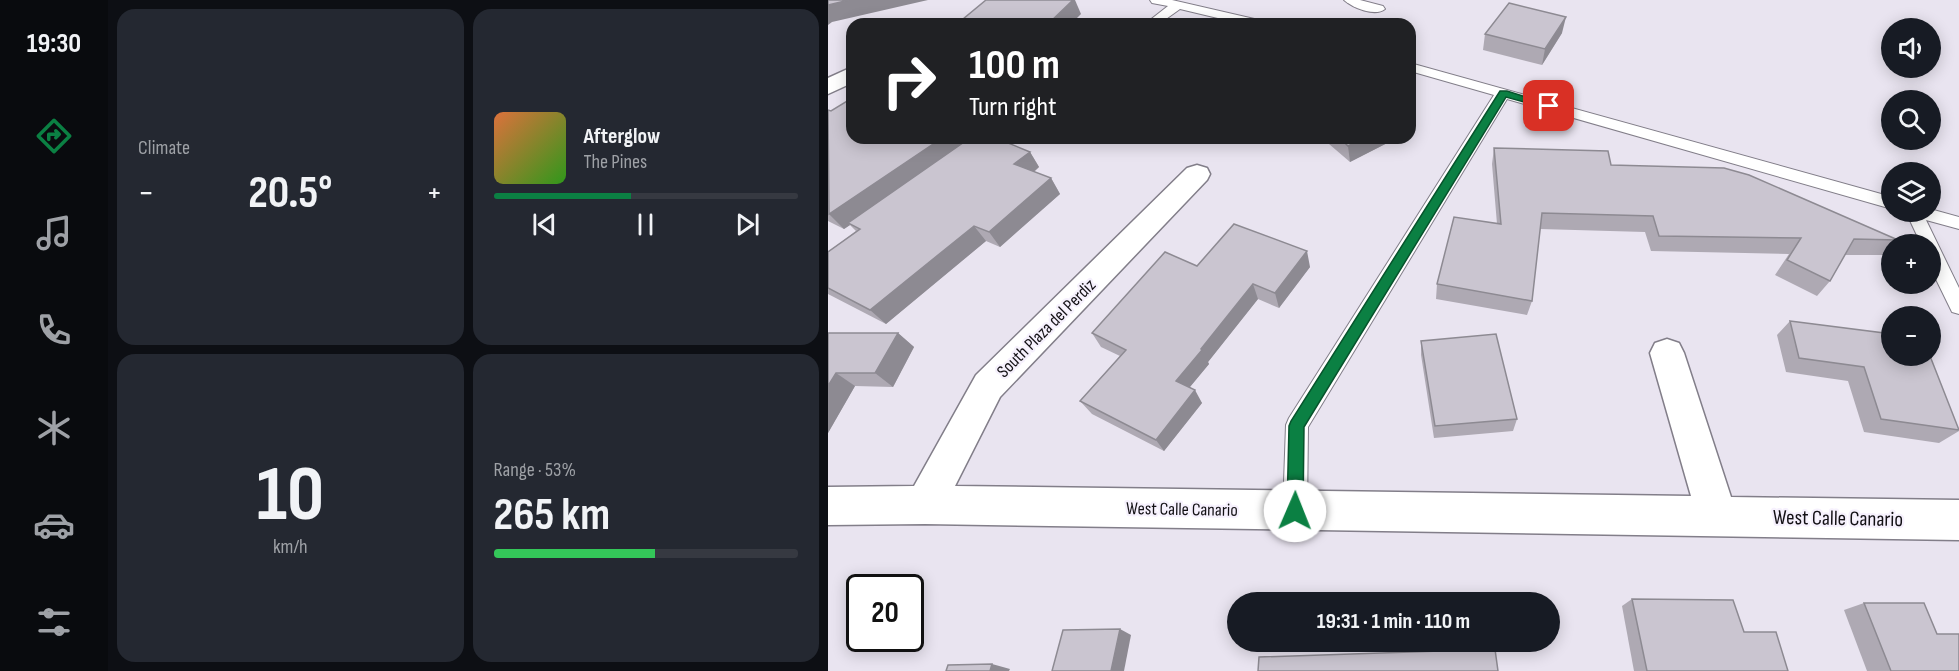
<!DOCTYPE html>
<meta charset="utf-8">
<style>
:root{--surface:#171b24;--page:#242831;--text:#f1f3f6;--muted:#9ea1a6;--line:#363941;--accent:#0b8043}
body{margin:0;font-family:"Sofia Sans Condensed",sans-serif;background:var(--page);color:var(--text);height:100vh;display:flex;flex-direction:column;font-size:22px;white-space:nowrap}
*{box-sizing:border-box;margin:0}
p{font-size:20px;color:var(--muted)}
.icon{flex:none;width:33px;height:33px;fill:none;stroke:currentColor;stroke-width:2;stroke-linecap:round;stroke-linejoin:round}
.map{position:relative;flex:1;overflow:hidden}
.sheet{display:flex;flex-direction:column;gap:9px;padding:9px;background:#0d0f14;width:720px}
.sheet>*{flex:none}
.banner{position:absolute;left:18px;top:18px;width:570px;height:126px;border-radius:18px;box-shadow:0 3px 15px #0003;background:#202124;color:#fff;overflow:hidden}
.fabs{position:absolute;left:1053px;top:18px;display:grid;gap:12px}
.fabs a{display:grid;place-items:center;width:60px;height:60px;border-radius:50%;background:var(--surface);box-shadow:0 3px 15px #0003;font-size:30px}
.speed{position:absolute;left:18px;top:574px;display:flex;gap:12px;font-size:30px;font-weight:700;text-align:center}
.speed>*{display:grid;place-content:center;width:78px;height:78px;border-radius:50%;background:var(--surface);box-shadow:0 3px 15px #0003;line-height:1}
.speed .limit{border:3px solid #111;border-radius:9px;background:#fff;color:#111}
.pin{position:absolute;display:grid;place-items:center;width:51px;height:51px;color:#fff;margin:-26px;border-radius:12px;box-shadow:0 3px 9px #0006}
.me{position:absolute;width:66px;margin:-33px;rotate:1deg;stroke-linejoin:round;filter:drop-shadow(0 0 4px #0008)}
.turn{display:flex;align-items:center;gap:21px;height:126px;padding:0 24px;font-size:27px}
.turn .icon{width:78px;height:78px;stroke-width:2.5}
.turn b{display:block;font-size:42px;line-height:51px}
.big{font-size:45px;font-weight:700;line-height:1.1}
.sheet .card{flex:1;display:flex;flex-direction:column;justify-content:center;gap:9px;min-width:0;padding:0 21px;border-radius:18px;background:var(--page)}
.sheet .dial{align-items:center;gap:0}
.dial b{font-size:78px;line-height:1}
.song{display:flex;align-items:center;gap:18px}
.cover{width:72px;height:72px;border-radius:9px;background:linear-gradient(135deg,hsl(20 70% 55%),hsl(110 70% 35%))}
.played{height:6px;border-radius:3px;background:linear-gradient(90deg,var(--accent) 45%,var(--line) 45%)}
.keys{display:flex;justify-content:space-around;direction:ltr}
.heat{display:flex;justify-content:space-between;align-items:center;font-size:33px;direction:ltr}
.charge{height:9px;border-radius:4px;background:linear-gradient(90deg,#34c759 53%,var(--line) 0)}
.sheet .tiles{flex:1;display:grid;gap:9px;grid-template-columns:repeat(2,1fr)}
.trip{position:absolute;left:399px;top:592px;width:333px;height:60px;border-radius:30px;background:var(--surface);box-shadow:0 3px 15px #0003;font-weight:700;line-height:60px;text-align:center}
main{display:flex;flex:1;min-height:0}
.tabs{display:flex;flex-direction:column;width:108px;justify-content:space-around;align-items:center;background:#090b0e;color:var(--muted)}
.tabs .icon{width:42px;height:42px}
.tabs .selected{color:var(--accent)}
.tabs b{font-size:27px;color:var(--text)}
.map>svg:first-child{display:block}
</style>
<main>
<nav class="tabs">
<b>19:30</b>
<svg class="icon selected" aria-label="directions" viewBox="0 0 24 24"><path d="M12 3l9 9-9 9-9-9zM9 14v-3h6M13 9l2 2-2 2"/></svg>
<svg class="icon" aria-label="music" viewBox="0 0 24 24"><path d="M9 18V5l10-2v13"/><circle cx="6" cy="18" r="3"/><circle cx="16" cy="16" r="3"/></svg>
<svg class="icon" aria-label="phone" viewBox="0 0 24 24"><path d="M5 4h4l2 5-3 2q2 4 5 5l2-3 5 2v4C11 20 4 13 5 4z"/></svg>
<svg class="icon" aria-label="climate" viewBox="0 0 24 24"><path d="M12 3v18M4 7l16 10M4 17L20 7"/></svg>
<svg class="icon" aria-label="car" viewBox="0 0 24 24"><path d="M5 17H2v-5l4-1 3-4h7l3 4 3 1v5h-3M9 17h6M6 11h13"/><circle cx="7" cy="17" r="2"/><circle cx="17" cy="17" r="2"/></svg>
<svg class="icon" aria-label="filters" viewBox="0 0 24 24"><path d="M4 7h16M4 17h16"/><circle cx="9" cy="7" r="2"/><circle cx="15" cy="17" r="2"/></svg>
</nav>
<section class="sheet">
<div class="tiles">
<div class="card"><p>Climate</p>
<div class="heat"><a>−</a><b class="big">20.5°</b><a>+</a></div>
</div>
<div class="card">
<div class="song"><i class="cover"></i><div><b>Afterglow</b><p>The Pines</p></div></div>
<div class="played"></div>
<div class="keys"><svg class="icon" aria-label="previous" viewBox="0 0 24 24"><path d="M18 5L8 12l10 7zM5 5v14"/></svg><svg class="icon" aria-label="pause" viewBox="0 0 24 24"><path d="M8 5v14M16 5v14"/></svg><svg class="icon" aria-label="next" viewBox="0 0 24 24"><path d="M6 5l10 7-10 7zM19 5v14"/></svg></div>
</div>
<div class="card dial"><b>10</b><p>km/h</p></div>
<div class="card"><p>Range · 53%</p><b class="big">265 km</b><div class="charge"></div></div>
</div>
</section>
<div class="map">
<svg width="1131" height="671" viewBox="0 0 1131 671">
<rect width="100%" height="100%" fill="#e9e4f0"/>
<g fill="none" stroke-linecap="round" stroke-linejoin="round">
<defs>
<g id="service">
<path d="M322,0H344L435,21L437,24H415L352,9L331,24H317L340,6L324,3Z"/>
<path d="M516,0H532L555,6L557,9C547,17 525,8 516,0Z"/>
<path d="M582,63L1064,197V209L679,99L480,427L479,511L475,519L467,523L459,519L455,511L458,425L461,418L666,95L582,71Z"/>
<path d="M1102,209L1131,217V229L1098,220L1131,288V314L1124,312L1102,267V244H1093L1078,212H1102Z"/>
</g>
<g id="minor">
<path d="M24,67V83L0,94V78Z"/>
<path d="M369,165L379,168L382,174L379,180L172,397L127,486L863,496L822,353L827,343L839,339L851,343L856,353L903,497L1131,500V540L97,524L0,525V487L86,486L148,375L359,168Z"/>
</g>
</defs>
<!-- service casing -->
<use href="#service" stroke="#827e89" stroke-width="2"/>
<!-- minor casing -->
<use href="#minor" stroke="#827e89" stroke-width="3"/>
<!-- service -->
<use href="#service" fill="#fff" fill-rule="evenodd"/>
<!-- minor -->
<use href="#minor" fill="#fff" fill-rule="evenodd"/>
</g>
<!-- wall -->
<g fill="#aea9b3">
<path d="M734,33L714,65L655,50L657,34Z"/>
<path d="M0,110L3,111L24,138L202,152L211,167L206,172L223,178L232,194L172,247L158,241L58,324L0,294V252L28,231L22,225L16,229L0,221Z"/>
<path d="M494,138H569L522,162Z"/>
<path d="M666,148L783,165L1070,240L1066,244H1064V247L1056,255H1017L1002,281L989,296L947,275L961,254L823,251L817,232L712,229L704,301L699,315L608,299L609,284L669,224L664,164Z"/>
<path d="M369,266L482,267L451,308L430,299L380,362L381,364L362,387L374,403L336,451L264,414L252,401L292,356L273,347L264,333Z"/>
<path d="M962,321L1064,334L1131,431L1111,443L1036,432L1020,381L958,372L949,335Z"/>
<path d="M0,333H70L86,347L65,387L27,386L0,433Z"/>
<path d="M593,341L689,419L685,431L606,438L593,355Z"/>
<path d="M804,599L916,632L960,671H806L794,606Z"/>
<path d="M1036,603L1109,634L1131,671H1039L1016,610Z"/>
<path d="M609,642H666L609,652Z"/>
</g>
<!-- shaded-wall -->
<g fill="#8d8a92">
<path d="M21,0H100L4,22L0,25V5Z"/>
<path d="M245,0H247L253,14L243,24H220Z"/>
<path d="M738,17L734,33L714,65L717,49Z"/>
<path d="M114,138H143L20,223L22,225L16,229L1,214Z"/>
<path d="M536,138H569L522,162L520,146Z"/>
<path d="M202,152L211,167L196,180L186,164Z"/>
<path d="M223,178L232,194L172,247L161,232Z"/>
<path d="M146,226L158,241L58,324L42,310Z"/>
<path d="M479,251L482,267L451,308L447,293Z"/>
<path d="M425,284L430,299L380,362L381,364L356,394L348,381L373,349Z"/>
<path d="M70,333L86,347L65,387L47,373Z"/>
<path d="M8,373L27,386L0,433V386Z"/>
<path d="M367,390L374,403L336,451L328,440Z"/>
<path d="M292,629L303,635L296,671H283Z"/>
<path d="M164,664L182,669L181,671H162Z"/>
</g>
<!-- building -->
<g fill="#cac5d0" stroke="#8d8a92" stroke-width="1.5">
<path d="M0,0H21L0,5Z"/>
<path d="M158,0H245L220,24H129Z"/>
<path d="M681,3L738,17L717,49L657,34Z"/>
<path d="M24,98V138H114L1,214L0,110L3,111Z"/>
<path d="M142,138H168L202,152L186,164L223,178L161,232L146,226L42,310L0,288V252L32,229L20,223Z"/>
<path d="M512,138H536L520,146Z"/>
<path d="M666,148L780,151L783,165L896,168L921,175L1070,240L1026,239L1002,281L959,260L973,238L831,236L825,216L714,213L704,301L609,284L626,217L673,224Z"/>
<path d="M406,224L479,251L447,293L425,284L373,349L374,350L348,381L367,390L328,440L252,401L298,350L264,333L337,252L369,266Z"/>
<path d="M962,321L1064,334V356H1102L1131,430L1053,419L1036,367L971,358Z"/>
<path d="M0,333H70L47,373H8L0,386Z"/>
<path d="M668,334L689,419L607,426L593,341Z"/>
<path d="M804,599L905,600L916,632H948L960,671H819Z"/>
<path d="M1036,603H1096L1109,634H1131V671H1063Z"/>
<path d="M292,629L283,671H224L235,630Z"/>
<path d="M611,642H666L670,671H430L431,657L612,651Z"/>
<path d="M164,664L162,671H118L120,665Z"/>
</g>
<!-- route -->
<path fill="#0b8043" stroke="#07532c" stroke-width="1.5" d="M672,91H679L726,106L721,109L678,97L476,427L475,511L473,516L467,519L461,516L459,511L461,426L463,421Z"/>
<g text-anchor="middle" stroke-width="4.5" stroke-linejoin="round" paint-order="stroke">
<!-- street labels -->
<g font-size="18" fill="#131115" stroke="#f6f1fd">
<text transform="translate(218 328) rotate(-45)" y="6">South Plaza del Perdiz</text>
<text transform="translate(354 509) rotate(1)" y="6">West Calle Canario</text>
</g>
<!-- near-street labels -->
<g font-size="21" fill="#131115" stroke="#f6f1fd">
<text transform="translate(1010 518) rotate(1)" y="7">West Calle Canario</text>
</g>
</g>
</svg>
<div class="fabs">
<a><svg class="icon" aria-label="sound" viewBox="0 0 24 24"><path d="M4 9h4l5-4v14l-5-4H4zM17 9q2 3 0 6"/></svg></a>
<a><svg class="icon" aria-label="search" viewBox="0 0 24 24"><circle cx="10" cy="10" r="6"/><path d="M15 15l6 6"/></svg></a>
<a><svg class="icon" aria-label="layers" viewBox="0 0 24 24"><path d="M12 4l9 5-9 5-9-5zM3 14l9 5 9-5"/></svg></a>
<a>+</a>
<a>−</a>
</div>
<div class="speed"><div class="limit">20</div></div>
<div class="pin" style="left:721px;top:106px;background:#d93025"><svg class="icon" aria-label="arrive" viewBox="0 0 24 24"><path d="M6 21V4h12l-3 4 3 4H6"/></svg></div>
<svg class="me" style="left:467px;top:511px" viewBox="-20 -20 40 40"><circle r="19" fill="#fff"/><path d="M0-13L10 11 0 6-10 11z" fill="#0b8043"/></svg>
<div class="trip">19:31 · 1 min · 110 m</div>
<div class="banner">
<div class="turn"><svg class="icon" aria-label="right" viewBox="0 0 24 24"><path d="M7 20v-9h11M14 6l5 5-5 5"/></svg><div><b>100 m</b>Turn right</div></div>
</div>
</div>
</main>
